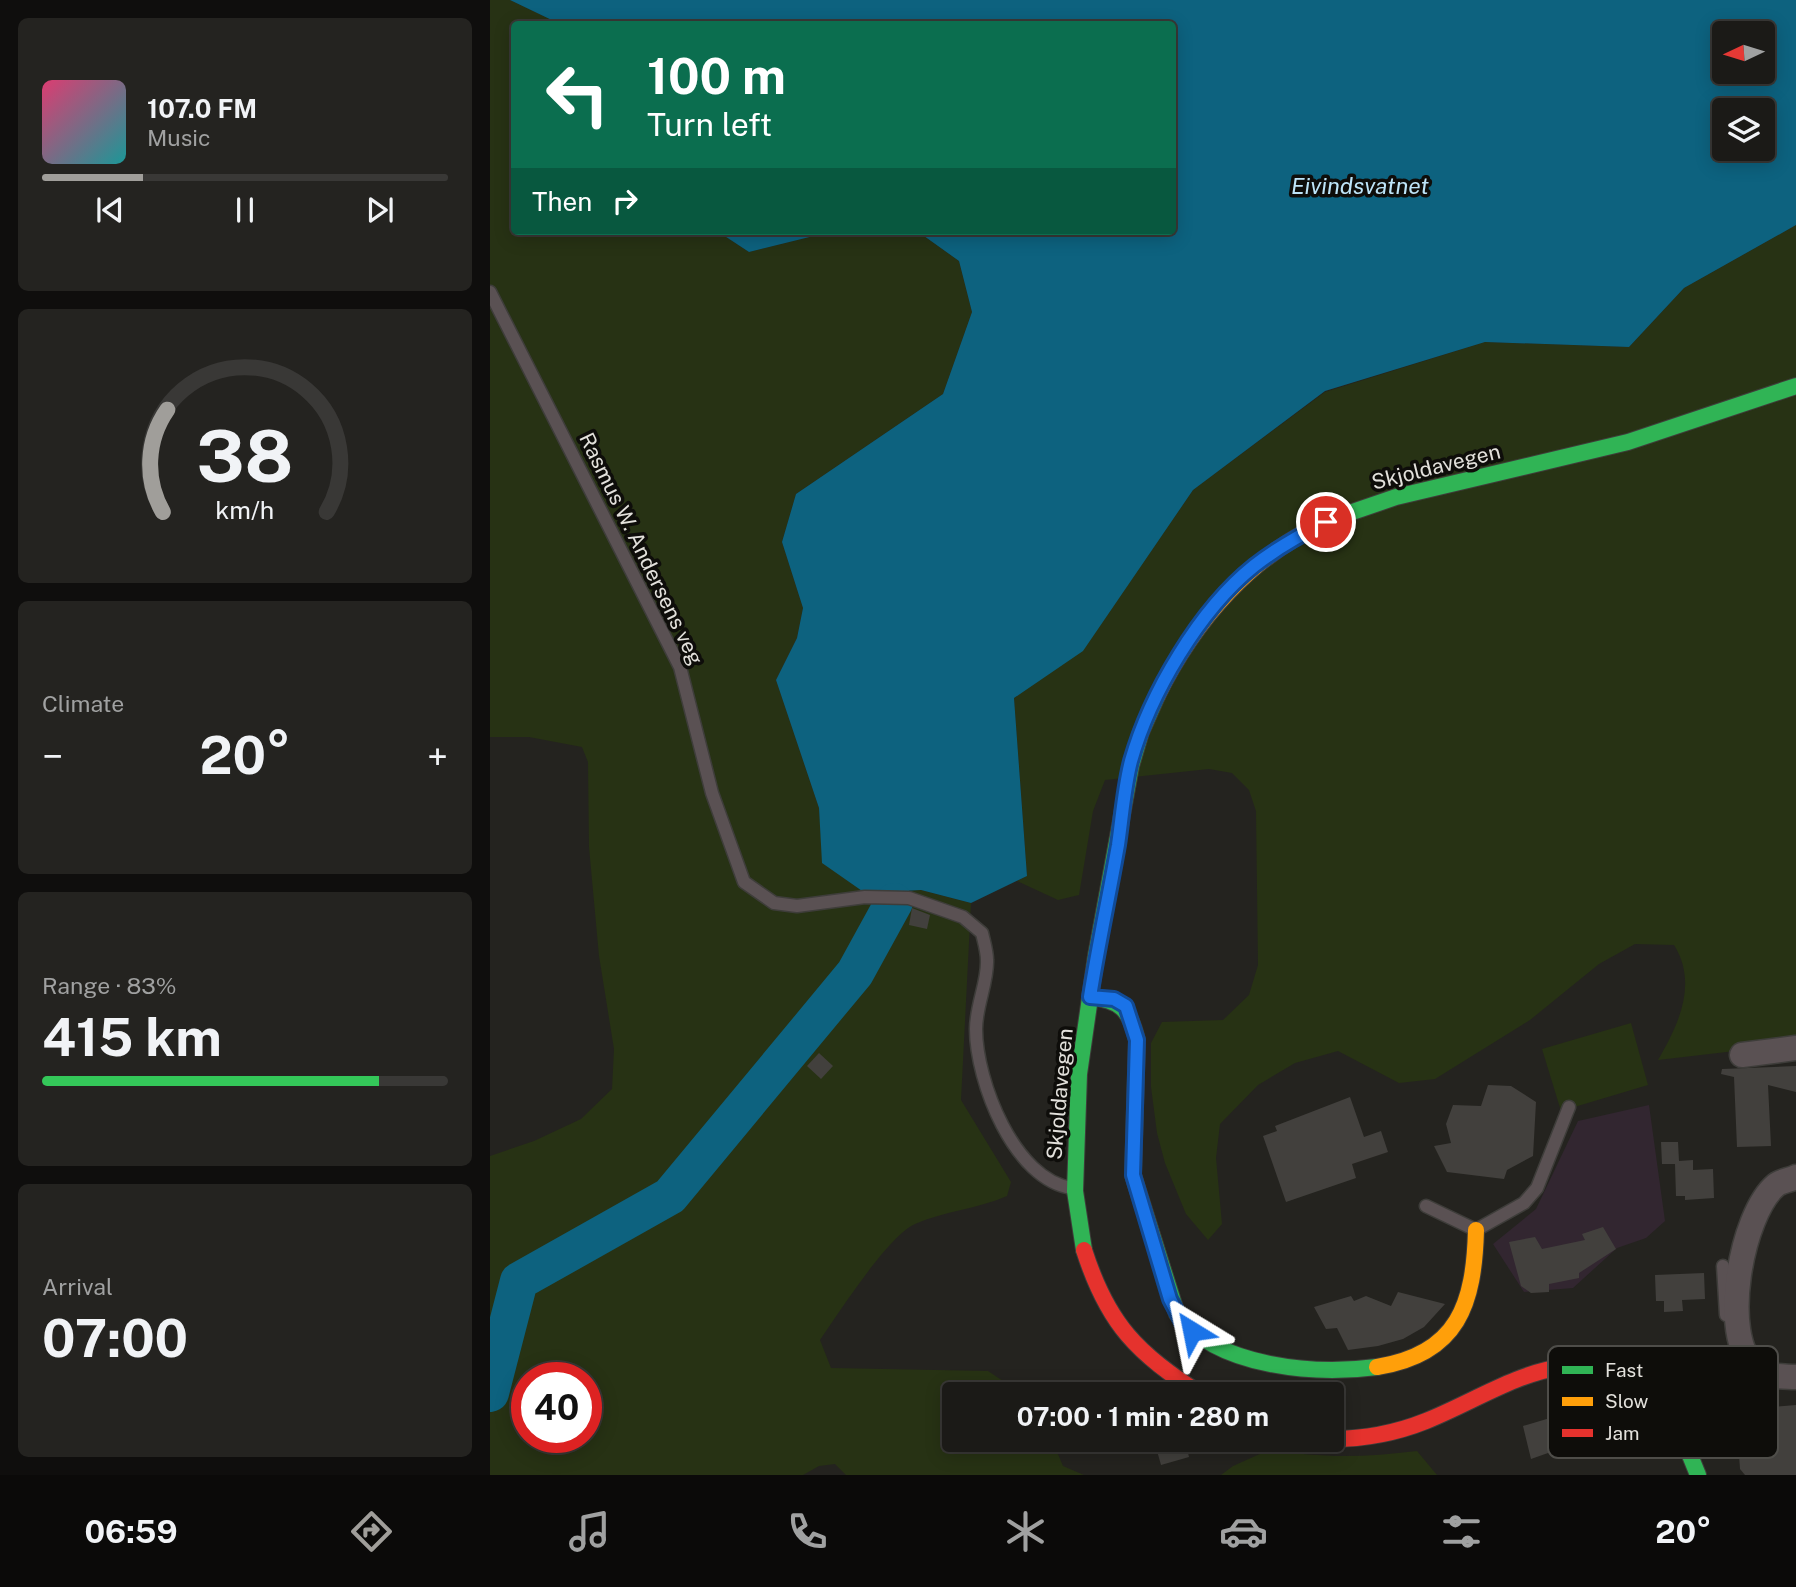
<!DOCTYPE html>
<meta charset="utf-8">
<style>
:root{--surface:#1b1a17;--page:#242320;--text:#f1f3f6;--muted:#a0a1a1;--line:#393836;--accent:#a09e9a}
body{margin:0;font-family:"Public Sans",sans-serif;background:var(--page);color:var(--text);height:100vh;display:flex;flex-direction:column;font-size:26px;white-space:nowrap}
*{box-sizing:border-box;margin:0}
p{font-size:23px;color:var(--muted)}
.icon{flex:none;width:38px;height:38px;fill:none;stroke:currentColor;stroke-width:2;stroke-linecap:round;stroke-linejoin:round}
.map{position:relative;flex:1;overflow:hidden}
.panel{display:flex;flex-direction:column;gap:18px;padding:18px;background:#0f0e0d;width:490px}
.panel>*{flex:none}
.guide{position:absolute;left:21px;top:21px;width:665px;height:214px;border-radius:7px;box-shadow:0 4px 18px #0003,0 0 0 2px var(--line);background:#0b6e4f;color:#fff;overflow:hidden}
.needle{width:46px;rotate:266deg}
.controls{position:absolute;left:1222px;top:21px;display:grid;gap:14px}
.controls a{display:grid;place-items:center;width:63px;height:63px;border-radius:7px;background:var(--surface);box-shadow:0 4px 18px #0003,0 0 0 2px var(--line);font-size:35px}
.speed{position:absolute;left:21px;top:1362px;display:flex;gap:14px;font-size:35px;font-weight:700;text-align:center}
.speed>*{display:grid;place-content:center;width:91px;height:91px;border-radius:50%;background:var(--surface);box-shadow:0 4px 18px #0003,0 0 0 2px var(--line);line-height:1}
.speed .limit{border:10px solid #d22;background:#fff;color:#111}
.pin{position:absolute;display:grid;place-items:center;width:60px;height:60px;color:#fff;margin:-30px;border:4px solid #fff;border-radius:50%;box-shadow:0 2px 7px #0007}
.me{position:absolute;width:77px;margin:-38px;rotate:325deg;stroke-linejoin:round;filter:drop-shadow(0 0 5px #0008)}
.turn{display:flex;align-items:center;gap:24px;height:147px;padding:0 21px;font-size:32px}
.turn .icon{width:91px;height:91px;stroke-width:2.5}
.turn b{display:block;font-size:49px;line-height:60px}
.then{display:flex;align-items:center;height:66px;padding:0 21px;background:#0003;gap:14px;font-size:26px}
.big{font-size:52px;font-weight:700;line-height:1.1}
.panel .tile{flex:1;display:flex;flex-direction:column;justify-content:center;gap:10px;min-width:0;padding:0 24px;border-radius:10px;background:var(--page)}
.panel .dial{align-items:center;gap:0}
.dial svg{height:182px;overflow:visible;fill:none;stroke:var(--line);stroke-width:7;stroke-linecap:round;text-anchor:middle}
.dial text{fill:var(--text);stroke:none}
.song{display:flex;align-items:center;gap:21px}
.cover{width:84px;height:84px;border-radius:10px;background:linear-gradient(135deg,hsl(340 70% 55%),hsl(180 70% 35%))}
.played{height:7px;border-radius:4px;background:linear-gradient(90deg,var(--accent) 25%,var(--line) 25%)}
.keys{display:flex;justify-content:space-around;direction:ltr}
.heat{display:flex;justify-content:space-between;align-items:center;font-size:38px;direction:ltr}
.charge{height:10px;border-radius:5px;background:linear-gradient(90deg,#34c759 83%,var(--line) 0)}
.trip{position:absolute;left:452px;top:1382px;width:402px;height:70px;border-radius:7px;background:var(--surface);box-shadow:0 4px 18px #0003,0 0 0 2px var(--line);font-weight:700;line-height:70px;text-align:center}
.tab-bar{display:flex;height:112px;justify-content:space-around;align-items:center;background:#0b0a09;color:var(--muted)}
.tab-bar .icon{width:49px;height:49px}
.tab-bar .selected{color:var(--accent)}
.tab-bar b{font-size:32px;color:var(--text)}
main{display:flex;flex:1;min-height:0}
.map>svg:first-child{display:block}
</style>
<main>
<section class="panel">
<div class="tile">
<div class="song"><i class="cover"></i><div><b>107.0 FM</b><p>Music</p></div></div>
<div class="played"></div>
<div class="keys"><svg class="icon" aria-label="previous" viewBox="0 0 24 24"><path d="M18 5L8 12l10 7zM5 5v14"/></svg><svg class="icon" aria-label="pause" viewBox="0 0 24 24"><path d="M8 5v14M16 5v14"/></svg><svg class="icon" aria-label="next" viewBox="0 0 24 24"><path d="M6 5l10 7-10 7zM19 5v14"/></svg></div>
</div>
<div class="tile dial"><svg viewBox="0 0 100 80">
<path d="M14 69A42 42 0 1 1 86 69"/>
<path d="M14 69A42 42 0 0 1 16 24" stroke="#a09e9a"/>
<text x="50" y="56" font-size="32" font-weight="700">38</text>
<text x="50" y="72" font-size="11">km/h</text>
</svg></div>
<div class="tile"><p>Climate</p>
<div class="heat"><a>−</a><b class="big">20°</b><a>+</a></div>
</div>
<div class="tile"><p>Range · 83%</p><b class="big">415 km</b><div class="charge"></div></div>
<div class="tile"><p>Arrival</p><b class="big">07:00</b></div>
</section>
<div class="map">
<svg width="1306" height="1475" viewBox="0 0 1306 1475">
<rect width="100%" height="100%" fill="#24231f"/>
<!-- education -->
<path fill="#322630" d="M1159,1105L1175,1221L1156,1238L1127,1248L1083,1288L1034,1292L1003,1244L1046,1209L1088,1121Z"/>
<!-- green -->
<g fill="#273214" fill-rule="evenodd">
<path d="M0,0H20L70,24H24V231H227L259,252L344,231H427L469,261L482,312L453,394L306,494L292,542L313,608L307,638L286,680L329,808L333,863L376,893L431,890L481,903L471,1100L521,1182L517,1196C487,1209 455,1211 425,1224C398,1236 348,1314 330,1340L341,1368L498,1371L534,1395H464V1440H562L573,1466L594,1475H356L345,1464L329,1466L313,1475H0V1156L44,1141L91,1119L122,1089L124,1049L109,956L99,847L98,762L92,747L39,737H0ZM37,1377H96V1437H37Z"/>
<path d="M1306,225V1044L1168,1060C1189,1024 1208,983 1184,945L1145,944L1109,964L1040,1020L945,1079L909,1083L848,1051L805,1063L768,1085L730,1124L726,1158L732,1224L718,1240L696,1214L675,1163L667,1133L661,1087V1043L672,1022L733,1020L759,995L768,965L766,811L759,790L742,773L719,769L615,780L603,811L589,895L568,900L527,881L537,876L524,698L593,650L703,490L835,392L995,342L1139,347L1194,288Z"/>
<path d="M1141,1023L1158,1085L1071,1111L1052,1049Z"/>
<path d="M781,1449C831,1459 877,1457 927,1451L947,1475H731L743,1466Z"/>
</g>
<!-- water -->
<g fill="#0d627f" fill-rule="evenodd">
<path d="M20,0H1306V225L1194,288L1139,347L995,342L835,391L703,490L593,651L524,698L537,876L481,903L431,890L375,893L332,863L329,808L286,680L307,638L313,608L292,542L306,494L453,394L482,312L469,261L427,231H682V24H70ZM1234,33H1272V72H1234ZM1234,110H1272V149H1234Z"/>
<path d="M227,231H344L259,252Z"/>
</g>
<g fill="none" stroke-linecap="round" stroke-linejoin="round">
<!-- river -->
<path stroke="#0d627f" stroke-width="38" d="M0,1393L29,1281L180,1196L365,973L404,902"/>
</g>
<!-- building -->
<g fill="#42403d">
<path d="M422,908L440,915L437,929L419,925Z"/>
<path d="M329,1053L343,1066L331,1079L317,1066Z"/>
<path d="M1306,1066V1092L1278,1085L1281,1146L1247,1147L1244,1077L1231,1074L1232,1069Z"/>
<path d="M998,1085L1021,1086L1046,1102L1043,1156L1017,1170L1014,1179L957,1172L944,1146L961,1143L956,1124L963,1105L991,1106Z"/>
<path d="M860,1097L874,1137L891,1131L898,1152L862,1164L866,1178L796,1202L773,1136L787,1131L785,1126Z"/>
<path d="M1171,1142H1188L1189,1161L1203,1160V1170L1223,1169L1224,1198L1195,1200V1196H1186L1185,1164H1172Z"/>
<path d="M1113,1227L1126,1249L1089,1273V1278L1059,1284V1292L1041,1293L1031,1286L1019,1242L1045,1237L1052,1249L1095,1240L1092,1234Z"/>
<path d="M1214,1273L1215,1299L1192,1300L1193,1311L1174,1312V1301H1166L1165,1275Z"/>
<path d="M908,1292L955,1304L934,1327L913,1339L888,1346L858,1350L847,1328L836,1329L824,1307L861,1296L864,1301L876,1296L901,1306Z"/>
<path d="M1117,1398L1122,1421L1072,1431L1075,1447L1041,1459L1033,1426L1087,1410L1086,1405L1090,1403Z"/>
<path d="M1306,1405V1475H1255L1250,1469L1246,1410Z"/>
<path d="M664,1440H695L699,1457L671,1465Z"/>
</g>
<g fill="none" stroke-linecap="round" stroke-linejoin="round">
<defs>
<g id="lane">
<path d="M0,292L190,667L222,793L254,882L284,903L307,906L375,897L419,898L473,917L492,933C494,942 497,951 497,960C498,982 486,1005 486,1029C486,1081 524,1180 582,1188"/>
<path d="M936,1206L986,1230L1034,1203L1047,1188L1079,1107"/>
<path d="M1233,1266L1236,1315"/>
</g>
<g id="street">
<path d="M1252,1055L1306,1048"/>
<path d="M1306,1177C1300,1180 1291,1181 1286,1185C1251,1214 1229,1337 1265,1367C1277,1378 1291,1376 1306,1377"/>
</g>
<g id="fast">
<path d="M842,519L906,497L1138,442L1306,386"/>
<path d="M600,997C631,1000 640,1010 647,1040L643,1175L687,1314C727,1368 826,1375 887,1367"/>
<path d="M594,1250L585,1191L589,1074L606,956L641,766L651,732L667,696"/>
<path d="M1163,1397L1195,1443L1208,1475"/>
</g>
<g id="slow">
<path d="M667,696C704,620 763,553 842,519"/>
<path d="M887,1367C969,1354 984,1303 986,1230"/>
</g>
<g id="jam">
<path d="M594,1250C618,1325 647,1353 712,1395"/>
<path d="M842,1439C875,1439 906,1433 936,1421C1011,1391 1087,1328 1163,1397"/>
</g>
</defs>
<!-- lane casing -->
<use href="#lane" stroke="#3e3d3a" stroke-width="15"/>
<!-- street casing -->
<use href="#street" stroke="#3e3d3a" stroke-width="27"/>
<!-- fast casing -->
<use href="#fast" stroke="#3e3d3a" stroke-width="18"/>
<!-- slow casing -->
<use href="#slow" stroke="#3e3d3a" stroke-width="18"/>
<!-- jam casing -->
<use href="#jam" stroke="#3e3d3a" stroke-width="18"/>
<!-- lane -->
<use href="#lane" stroke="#5a5153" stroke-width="12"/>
<!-- street -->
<use href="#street" stroke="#5a5153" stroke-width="24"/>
<!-- fast -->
<use href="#fast" stroke="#30b455" stroke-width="16"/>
<!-- slow -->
<use href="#slow" stroke="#ff9f0a" stroke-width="16"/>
<!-- jam -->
<use href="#jam" stroke="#e5322d" stroke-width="16"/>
</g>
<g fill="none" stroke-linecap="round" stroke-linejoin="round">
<defs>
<path id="route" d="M702,1331L694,1326L680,1299L643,1175L647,1040L636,1006L624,999L600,997C608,946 619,896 628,845C632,818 634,788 641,761C660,694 709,610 764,566C787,548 810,535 836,522"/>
</defs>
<!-- route casing -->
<use href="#route" stroke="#114b97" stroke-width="18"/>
<!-- route -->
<use href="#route" stroke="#1a73e8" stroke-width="12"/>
</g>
<g text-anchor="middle" stroke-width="7" stroke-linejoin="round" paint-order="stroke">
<!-- street labels -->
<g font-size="21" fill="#e3e1dc" stroke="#0e0d0a">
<text transform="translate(946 467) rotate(-14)" y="7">Skjoldavegen</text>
<text transform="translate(151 549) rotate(64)" y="7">Rasmus W. Andersens veg</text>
<text transform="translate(570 1094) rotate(-85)" y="7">Skjoldavegen</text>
</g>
<!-- water labels -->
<g font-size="23" font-style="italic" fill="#bee5f9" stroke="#0e0d0a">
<text x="870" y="194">Eivindsvatnet</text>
</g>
</g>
<!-- legend -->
<rect x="1058" y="1346" width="230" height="112" rx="10" fill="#0e0d0a" stroke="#4e4d49" stroke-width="2"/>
<rect x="1072" y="1366" width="31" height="8" fill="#30b455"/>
<rect x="1072" y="1397" width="31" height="9" fill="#ff9f0a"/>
<rect x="1072" y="1429" width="31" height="8" fill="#e5322d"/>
<g font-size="19" fill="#e3e1dc">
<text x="1115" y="1377">Fast</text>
<text x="1115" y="1408">Slow</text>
<text x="1115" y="1440">Jam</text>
</g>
</svg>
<div class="controls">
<a><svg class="needle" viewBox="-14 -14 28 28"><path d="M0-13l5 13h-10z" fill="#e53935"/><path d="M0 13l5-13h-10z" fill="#a0a1a1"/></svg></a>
<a><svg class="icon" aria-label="layers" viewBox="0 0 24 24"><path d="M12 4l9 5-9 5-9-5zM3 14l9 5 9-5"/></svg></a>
</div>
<div class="speed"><div class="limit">40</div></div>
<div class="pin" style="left:836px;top:522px;background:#d93025"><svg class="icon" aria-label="arrive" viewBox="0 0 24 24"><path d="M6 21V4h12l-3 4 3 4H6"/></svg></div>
<svg class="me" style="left:702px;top:1331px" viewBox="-20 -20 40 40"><path d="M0-17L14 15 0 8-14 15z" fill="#1a73e8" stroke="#fff" stroke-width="4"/></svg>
<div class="trip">07:00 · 1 min · 280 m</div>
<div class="guide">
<div class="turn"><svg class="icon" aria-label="left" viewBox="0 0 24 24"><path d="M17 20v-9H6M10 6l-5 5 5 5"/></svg><div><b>100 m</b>Turn left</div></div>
<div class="then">Then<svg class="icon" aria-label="right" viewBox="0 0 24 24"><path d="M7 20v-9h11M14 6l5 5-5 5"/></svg></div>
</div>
</div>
</main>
<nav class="tab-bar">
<b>06:59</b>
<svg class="icon selected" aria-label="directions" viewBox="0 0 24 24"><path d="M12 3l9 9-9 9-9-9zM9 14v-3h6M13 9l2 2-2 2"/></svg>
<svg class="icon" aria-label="music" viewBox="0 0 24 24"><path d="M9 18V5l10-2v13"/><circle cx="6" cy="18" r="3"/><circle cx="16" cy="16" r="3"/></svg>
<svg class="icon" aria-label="phone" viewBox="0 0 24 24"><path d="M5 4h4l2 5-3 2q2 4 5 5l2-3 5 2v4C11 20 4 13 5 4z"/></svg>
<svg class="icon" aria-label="climate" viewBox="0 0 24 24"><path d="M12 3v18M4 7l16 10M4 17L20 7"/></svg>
<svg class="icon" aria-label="car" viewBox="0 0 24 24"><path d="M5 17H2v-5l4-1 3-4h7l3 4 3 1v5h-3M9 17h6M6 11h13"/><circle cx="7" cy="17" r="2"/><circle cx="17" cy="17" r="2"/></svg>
<svg class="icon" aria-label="filters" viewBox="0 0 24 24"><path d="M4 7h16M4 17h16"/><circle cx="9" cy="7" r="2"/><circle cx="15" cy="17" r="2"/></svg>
<b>20°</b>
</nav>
